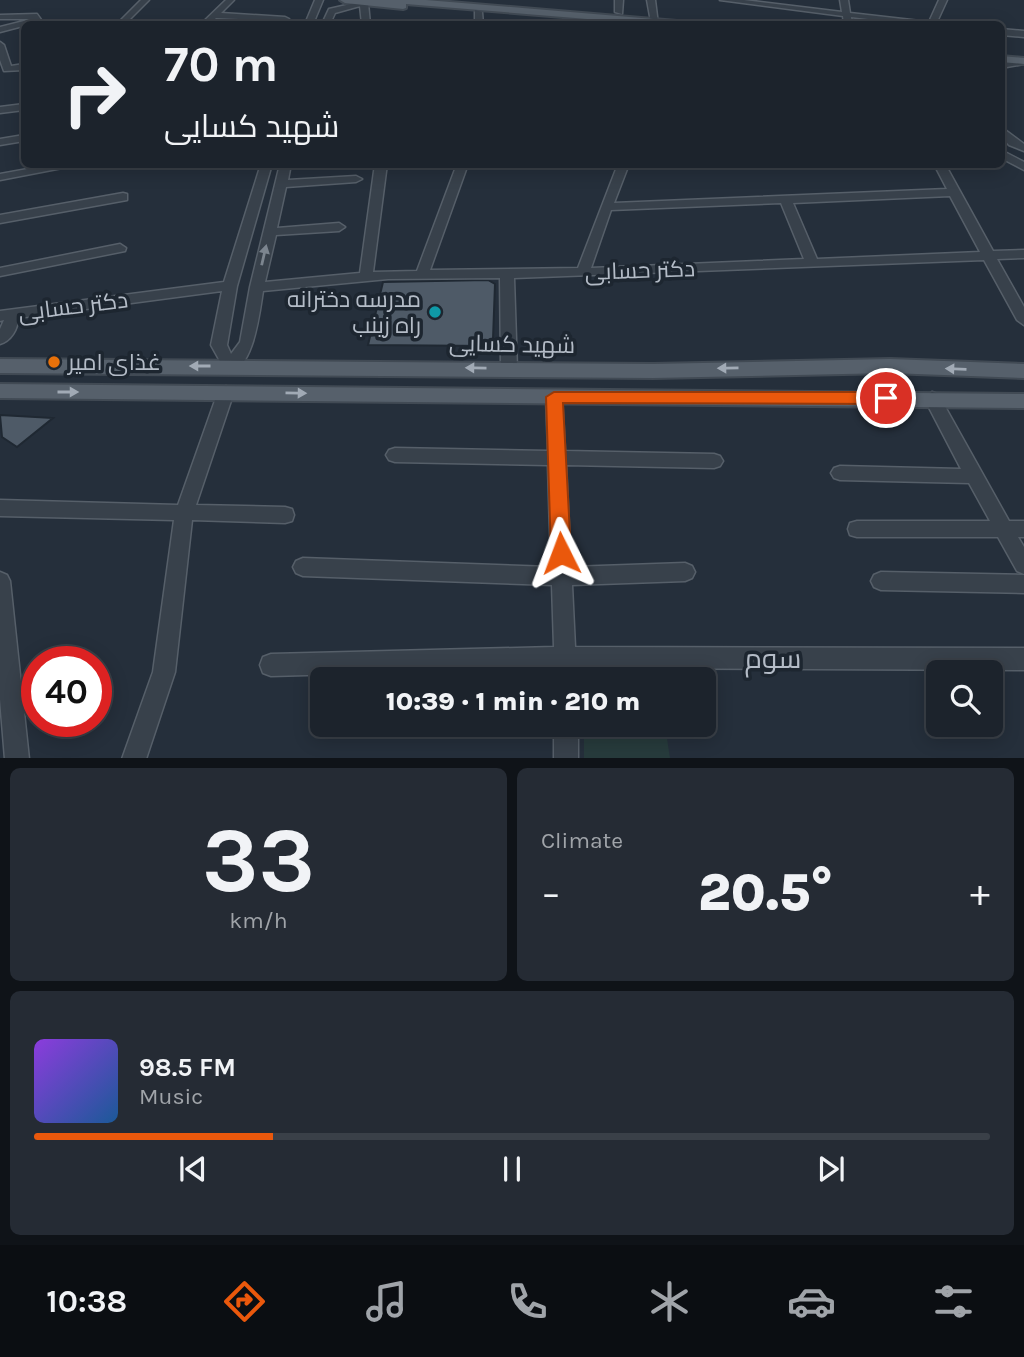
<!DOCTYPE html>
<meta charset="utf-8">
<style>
:root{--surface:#1c232c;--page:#252b34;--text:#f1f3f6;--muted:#a0a4a9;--line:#3a4048;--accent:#ea580c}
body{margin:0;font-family:Karla,Cairo,sans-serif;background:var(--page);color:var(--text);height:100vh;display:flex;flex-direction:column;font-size:26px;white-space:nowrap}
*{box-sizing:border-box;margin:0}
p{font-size:23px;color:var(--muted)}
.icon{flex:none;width:38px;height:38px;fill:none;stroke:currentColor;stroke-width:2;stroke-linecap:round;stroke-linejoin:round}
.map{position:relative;height:758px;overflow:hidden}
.panel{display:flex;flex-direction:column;gap:10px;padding:10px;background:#0f1318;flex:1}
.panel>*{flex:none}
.hud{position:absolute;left:21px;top:21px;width:984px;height:147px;border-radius:10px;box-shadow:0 4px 18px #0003,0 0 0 2px var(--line);background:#1c232c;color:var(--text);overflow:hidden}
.controls{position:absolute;left:926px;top:660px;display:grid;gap:14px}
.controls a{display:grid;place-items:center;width:77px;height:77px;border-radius:10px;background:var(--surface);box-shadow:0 4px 18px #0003,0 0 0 2px var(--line);font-size:35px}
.speed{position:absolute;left:21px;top:646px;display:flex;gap:14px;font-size:35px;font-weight:700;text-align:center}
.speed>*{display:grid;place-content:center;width:91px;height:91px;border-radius:50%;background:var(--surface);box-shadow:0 4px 18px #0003,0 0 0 2px var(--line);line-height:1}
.speed .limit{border:10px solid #d22;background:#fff;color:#111}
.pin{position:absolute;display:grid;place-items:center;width:60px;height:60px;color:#fff;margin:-30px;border:4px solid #fff;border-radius:50%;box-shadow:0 2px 7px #0007}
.me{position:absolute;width:77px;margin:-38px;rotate:357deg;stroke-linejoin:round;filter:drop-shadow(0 0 5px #0008)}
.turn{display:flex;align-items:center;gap:24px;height:147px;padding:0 28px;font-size:32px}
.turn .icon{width:91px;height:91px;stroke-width:2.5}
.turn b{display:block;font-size:49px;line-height:60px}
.big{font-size:52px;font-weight:800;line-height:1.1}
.panel .tile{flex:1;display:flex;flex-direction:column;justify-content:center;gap:10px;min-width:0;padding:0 24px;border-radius:10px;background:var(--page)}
.panel .dial{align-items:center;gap:0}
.dial b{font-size:91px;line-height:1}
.song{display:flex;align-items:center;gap:21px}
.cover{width:84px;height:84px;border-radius:10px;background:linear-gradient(135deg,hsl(270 70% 55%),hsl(210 70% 35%))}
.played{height:7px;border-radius:4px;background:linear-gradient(90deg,var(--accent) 25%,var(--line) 25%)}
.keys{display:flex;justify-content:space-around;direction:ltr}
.heat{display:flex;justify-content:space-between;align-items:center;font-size:38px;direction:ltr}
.panel .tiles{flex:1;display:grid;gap:10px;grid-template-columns:1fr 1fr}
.tile:last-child{grid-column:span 2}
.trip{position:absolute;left:310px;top:667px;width:406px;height:70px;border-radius:10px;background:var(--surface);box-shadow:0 4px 18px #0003,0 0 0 2px var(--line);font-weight:800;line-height:70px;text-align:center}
.tab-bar{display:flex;height:112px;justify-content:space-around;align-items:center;background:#0b0e12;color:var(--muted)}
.tab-bar .icon{width:49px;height:49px}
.tab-bar .active{color:var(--accent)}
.tab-bar b{font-size:32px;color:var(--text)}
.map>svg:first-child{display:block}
</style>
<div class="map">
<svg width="1024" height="759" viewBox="0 0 1024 759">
<rect width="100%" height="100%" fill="#252f3b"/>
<!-- green -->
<path fill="#273b3c" d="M584,725H665L670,758H584Z"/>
<!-- building -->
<g fill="#4e5a67" stroke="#1f2832" stroke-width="2">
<path d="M488,280L495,284L493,339L488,346L368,345L383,282Z"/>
<path d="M0,415L53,418L17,447L2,437Z"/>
</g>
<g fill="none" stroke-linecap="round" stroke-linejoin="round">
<!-- minor-tunnel -->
<path stroke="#3a4450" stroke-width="9" stroke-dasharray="9 4.5" stroke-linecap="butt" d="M1001,75L1003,66"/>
<defs>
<g id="minor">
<path d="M141,0H149L125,24H117Z"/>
<path d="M226,0H234L221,13L285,17L289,19L285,21L216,18L209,24H201Z"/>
<path d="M315,0H323L313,24H305Z"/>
<path d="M615,0H623L622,14L615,12Z"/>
<path d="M647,0H655L658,24L651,22Z"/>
<path d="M720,0H744L842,12L840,0H848L850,13L929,22L939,0H947L936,24H911L851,17L852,24H844L843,16Z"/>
<path d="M364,1L368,3L370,24H362L360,6L335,13L330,24H322L329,9Z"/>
<path d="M475,10L482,12L483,24H475Z"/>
<path d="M37,14L42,21L0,32V27L32,19H0V15Z"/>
<path d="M1001,29L1024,31V37L1001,35Z"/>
<path d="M0,42L4,45L11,66L24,64V70L4,71L0,60Z"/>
<path d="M1024,58V64L1001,68V64Z"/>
<path d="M24,104V110L0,113V107Z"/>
<path d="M1001,127L1024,144V151L1009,145L1001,136Z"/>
<path d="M24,135V141L0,145V139Z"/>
<path d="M1001,150L1024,162V170L1001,158Z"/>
<path d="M55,164H83L0,180V174Z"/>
<path d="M261,164H272L237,286L227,345L231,354L240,342L250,287L280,164H291L288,180L356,176L362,179L356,182L286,187L277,228L339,223L345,227L339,231L276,235L265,282L360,273L375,164H387L373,272L417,271L457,164H468L430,270L578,268L618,164H629L614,203L947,189L934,164H945L993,251L1024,250V258L997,259L1024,307V325L1017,320L984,260L514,278L517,369L509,374L501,369L500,278L388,279L263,291C260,309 253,378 225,370L211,345L222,291L18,318C18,329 11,341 0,344V329L4,320L0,321V311L224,282ZM950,196L980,252L817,259L793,203ZM781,203L804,259L591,268L611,210Z"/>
<path d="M123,193L127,194V200L0,223V215Z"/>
<path d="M120,244L126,248L125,251L0,276V268Z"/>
<path d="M226,386L234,392L196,505L285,507L292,509L294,515L292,521L285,523L192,520L175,672L146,759H122L153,672L174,520L0,516V500L178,505L218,392Z"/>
<path d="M554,391L562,397L565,451L714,454L720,456L723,461L720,466L714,468L566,465L571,567L685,563L692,566L695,572L692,578L685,581L572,585L575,647L1024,648V670L576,668L577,679H555V668L271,676L263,673L260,665L263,657L271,654L554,647L552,585L303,576L296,573L293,567L296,561L303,558L551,567L548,465L395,462L389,460L386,455L389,450L395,448L548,451L546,397Z"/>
<path d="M932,392L938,394L1009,521H1024V537H1018L1024,547V574L1017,571L998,537H857L850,535L848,529L850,523L857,521H990L969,483L840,480L834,478L831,473L834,468L840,466L961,469L924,398Z"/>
<path d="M0,572L7,575L10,581L29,759H5L0,699Z"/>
<path d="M881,572L1024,575V593L881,590L874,587L871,581L874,575Z"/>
<rect x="554" y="724" width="24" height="35"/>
</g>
<g id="major">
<path d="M340,0H426L677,21L682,24H648L406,4V8L403,9L345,3Z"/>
<path d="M1001,56L1024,58V64L1001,62Z"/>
<path d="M0,359L653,364L890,359L1024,364V378L890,373L653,378L0,373Z"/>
<path d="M0,384L1024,394V408L0,398Z"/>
</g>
</defs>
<!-- minor casing -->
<use href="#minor" stroke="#565f69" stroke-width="3"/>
<!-- major casing -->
<use href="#major" stroke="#414a54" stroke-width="4"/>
<!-- minor -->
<use href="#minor" fill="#38414b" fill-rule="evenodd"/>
<!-- major -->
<use href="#major" fill="#56606b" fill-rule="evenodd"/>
</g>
<!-- one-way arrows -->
<defs><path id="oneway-solid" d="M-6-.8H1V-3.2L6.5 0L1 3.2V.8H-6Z" transform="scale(1.75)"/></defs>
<use fill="#7c858f" href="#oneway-solid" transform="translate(264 255) rotate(-77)"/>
<g fill="#a1aab5">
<use href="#oneway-solid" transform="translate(200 366) rotate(180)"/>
<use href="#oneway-solid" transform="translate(476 368) rotate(-179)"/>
<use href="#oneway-solid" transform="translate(728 368) rotate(179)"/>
<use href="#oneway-solid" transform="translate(956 369) rotate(-178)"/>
<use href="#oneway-solid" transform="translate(68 392)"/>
<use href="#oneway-solid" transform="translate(296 393) rotate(1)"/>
</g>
<!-- route -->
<path fill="#ea580c" stroke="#983908" stroke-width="2" d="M554,392H886L894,398L886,404L563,403L571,553L568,559L561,561L554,559L551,553L546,397Z"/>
<!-- markers -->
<circle fill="#0f9aa8" stroke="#1d2630" stroke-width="2.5" cx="435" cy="312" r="7"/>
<circle fill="#e8710a" stroke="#1d2630" stroke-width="2.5" cx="54" cy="362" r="7"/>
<g text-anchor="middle" stroke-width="7" stroke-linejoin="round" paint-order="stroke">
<!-- street labels -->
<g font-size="23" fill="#b4bcc7" stroke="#1d2630">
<text transform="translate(640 270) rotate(-2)" y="8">دکتر حسابی</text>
<text transform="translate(73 306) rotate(-7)" y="8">دکتر حسابی</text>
<text transform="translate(512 344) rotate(1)" y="8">شهید کسایی</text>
</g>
<!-- poi labels -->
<g font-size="23" fill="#b4bcc7" stroke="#1d2630" text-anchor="end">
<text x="421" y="307">مدرسه دخترانه<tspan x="421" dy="26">راه زینب</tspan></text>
<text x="68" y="370" text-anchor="start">غذای امیر</text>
</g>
<!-- near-street labels -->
<g font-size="28" fill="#b4bcc7" stroke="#1d2630">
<text x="773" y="668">سوم</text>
</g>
</g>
</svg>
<div class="controls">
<a><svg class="icon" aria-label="search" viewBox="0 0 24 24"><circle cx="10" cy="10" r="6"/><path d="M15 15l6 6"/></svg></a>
</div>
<div class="speed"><div class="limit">40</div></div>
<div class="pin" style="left:886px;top:398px;background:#d93025"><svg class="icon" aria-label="arrive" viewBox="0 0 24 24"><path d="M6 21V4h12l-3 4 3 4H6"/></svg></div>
<svg class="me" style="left:561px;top:553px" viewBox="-20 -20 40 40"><path d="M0-17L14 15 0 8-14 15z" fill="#ea580c" stroke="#fff" stroke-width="4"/></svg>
<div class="trip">10:39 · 1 min · 210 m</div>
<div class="hud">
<div class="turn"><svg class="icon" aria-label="right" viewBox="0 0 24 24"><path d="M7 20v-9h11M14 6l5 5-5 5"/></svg><div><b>70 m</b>شهید کسایی</div></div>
</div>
</div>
<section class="panel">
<div class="tiles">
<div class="tile dial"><b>33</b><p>km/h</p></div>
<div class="tile"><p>Climate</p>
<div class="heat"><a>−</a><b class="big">20.5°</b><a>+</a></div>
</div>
<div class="tile">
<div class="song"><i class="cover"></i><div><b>98.5 FM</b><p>Music</p></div></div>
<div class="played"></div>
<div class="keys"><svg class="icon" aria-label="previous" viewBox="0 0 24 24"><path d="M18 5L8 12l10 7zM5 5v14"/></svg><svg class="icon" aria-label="pause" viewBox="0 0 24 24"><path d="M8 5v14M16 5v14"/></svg><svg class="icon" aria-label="next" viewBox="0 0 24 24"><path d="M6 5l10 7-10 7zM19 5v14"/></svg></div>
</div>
</div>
</section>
<nav class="tab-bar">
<b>10:38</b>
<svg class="icon active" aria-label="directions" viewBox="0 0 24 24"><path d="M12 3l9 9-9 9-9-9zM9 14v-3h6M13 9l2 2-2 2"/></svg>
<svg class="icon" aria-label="music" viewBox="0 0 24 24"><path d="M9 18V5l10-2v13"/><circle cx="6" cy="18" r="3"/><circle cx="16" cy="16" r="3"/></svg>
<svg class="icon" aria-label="phone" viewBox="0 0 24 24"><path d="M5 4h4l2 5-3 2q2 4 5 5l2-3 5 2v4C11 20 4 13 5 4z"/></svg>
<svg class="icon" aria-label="climate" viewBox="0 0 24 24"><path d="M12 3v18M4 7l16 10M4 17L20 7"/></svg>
<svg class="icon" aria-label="car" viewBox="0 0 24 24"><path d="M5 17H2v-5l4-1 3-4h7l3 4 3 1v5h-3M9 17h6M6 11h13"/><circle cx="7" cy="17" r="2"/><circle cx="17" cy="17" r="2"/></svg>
<svg class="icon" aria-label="filters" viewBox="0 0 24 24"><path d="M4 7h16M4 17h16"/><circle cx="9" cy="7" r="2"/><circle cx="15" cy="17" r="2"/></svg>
</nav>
